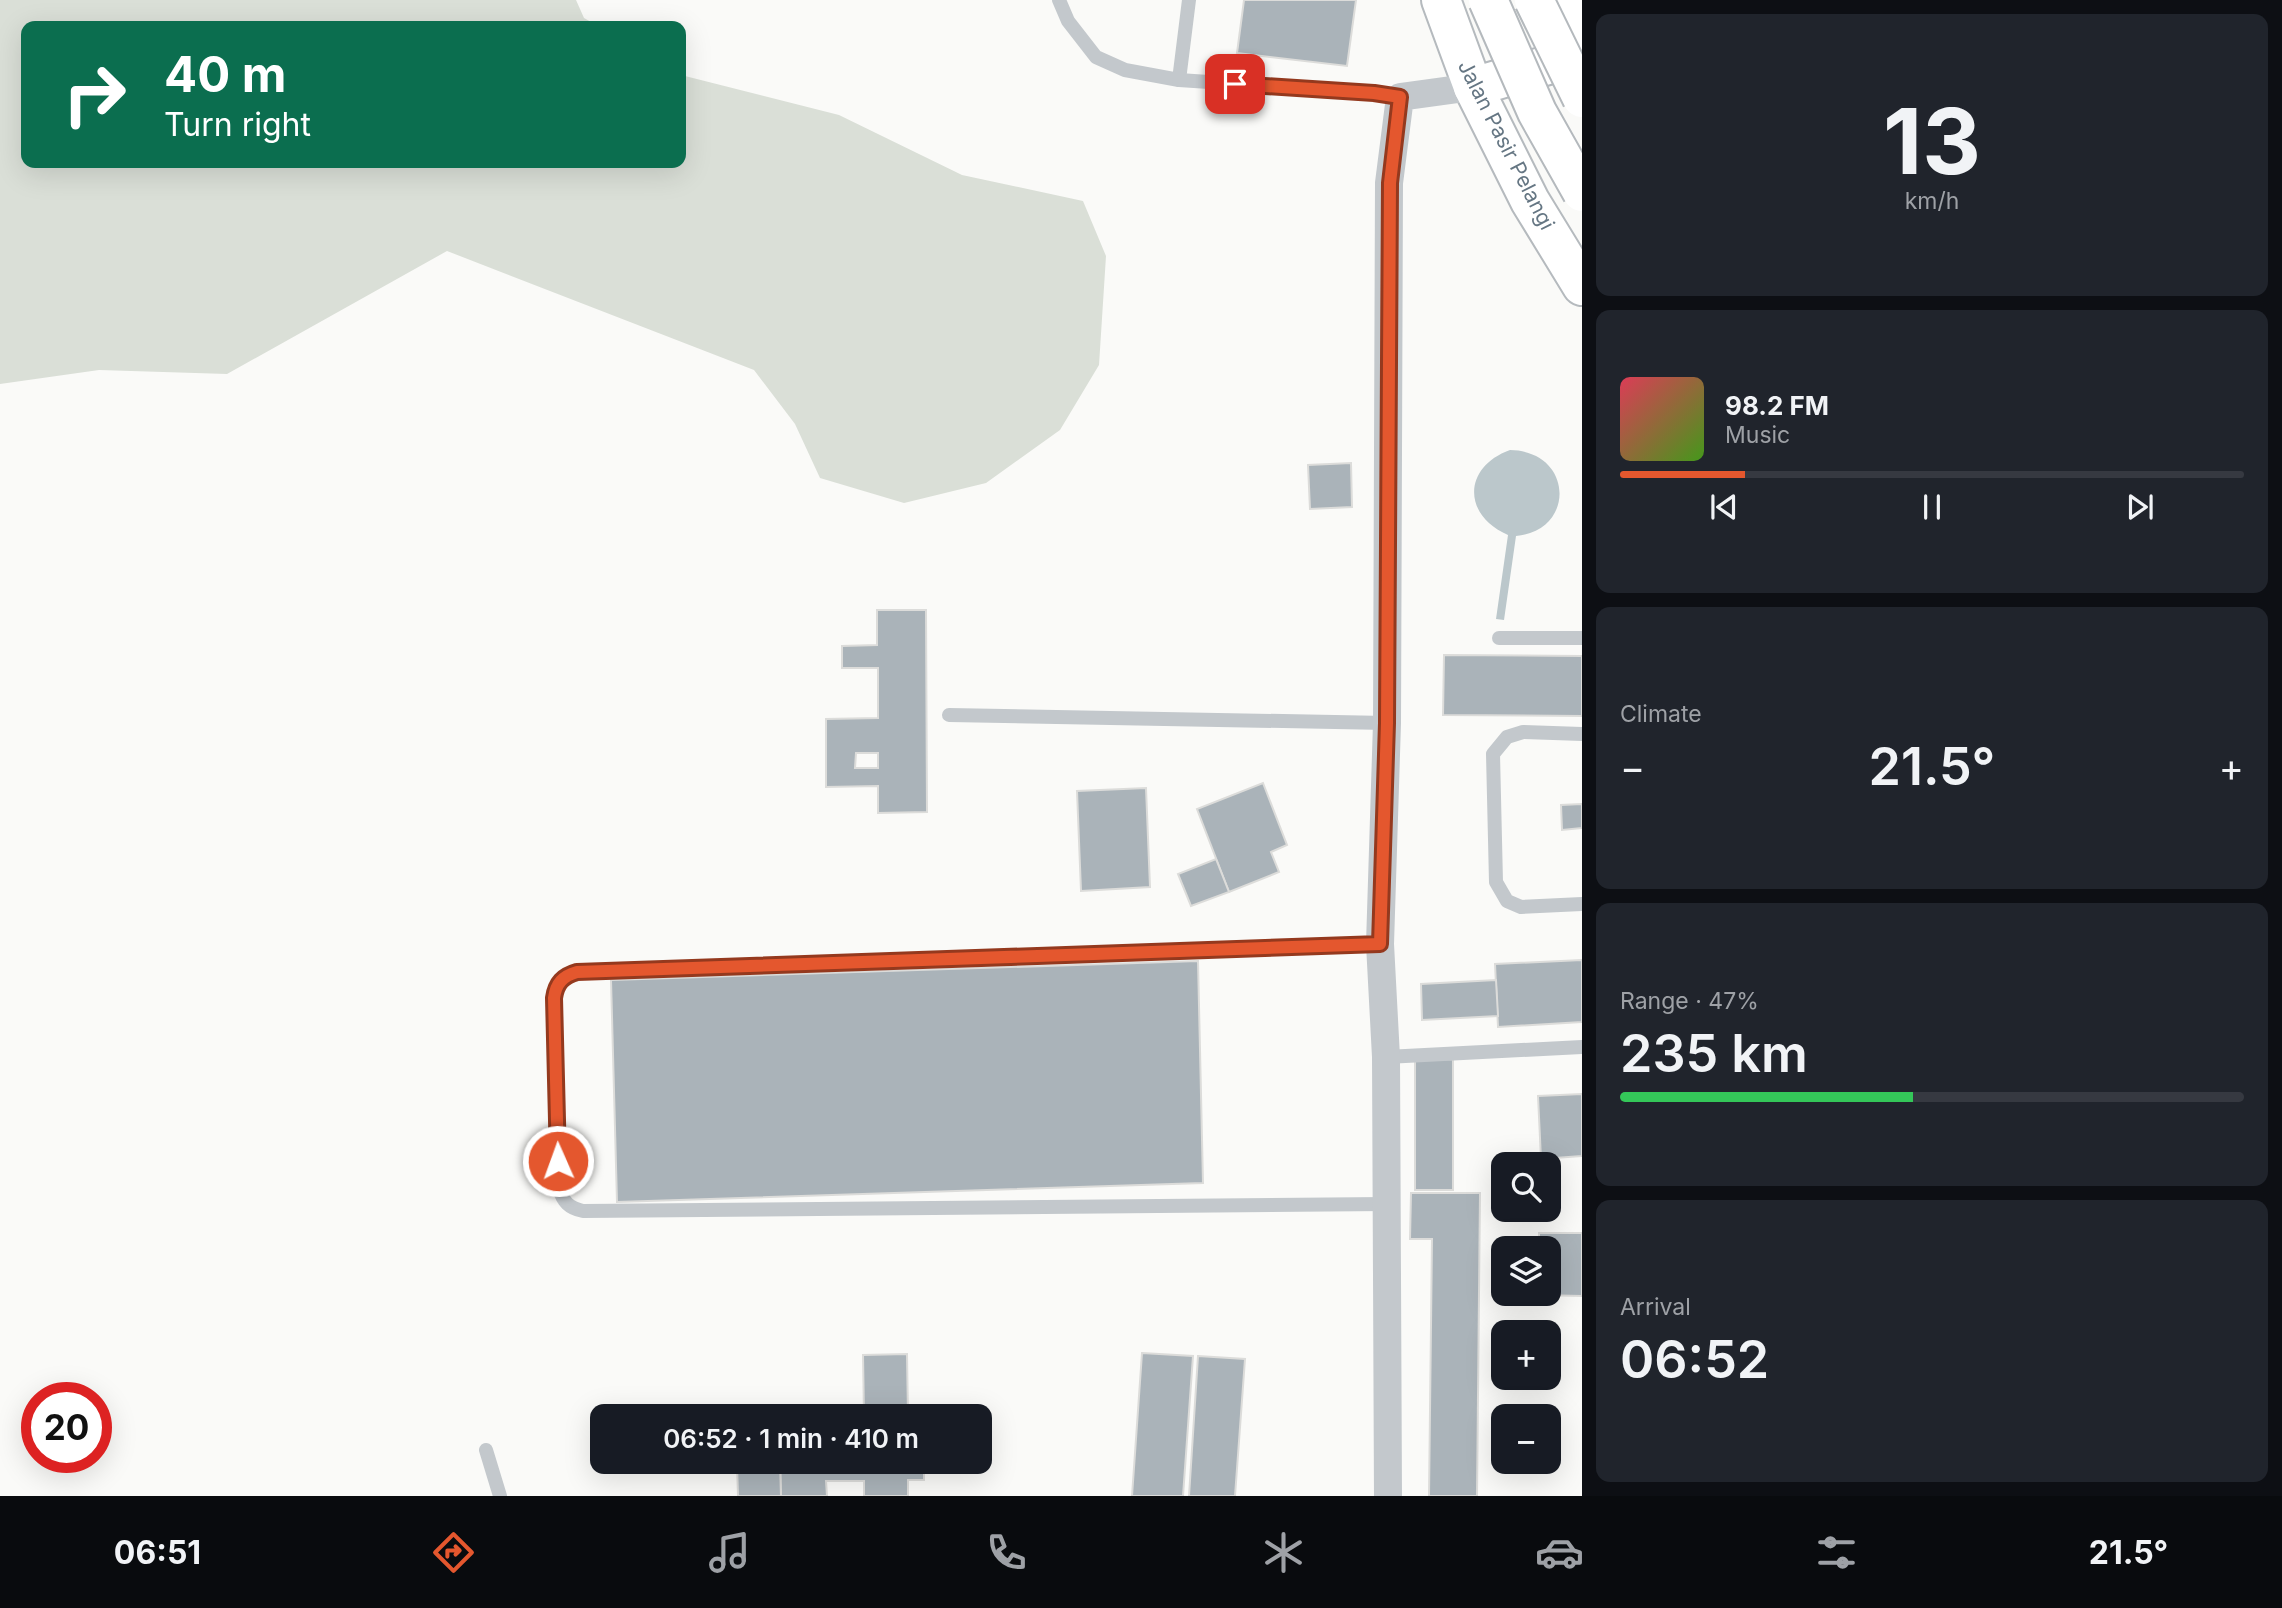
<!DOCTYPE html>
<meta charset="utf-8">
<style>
:root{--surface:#171b24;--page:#20242c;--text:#f1f3f6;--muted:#9ea1a6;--line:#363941;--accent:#e4572e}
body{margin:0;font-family:Inter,sans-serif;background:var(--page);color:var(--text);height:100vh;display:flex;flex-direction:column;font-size:26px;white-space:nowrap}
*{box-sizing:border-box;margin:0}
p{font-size:23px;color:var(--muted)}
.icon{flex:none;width:38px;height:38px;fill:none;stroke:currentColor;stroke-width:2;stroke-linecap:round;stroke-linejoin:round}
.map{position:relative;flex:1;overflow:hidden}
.details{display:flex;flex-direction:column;gap:14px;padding:14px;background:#0d0f14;width:700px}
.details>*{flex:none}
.guide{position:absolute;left:21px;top:21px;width:665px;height:147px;border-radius:14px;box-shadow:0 7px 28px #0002;background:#0b6e4f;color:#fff;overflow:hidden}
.fabs{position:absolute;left:1491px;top:1152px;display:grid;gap:14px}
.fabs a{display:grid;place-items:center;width:70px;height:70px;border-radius:14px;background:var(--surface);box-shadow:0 7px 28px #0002;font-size:35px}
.speed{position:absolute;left:21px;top:1382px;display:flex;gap:14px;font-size:35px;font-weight:700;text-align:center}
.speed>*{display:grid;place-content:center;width:91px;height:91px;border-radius:50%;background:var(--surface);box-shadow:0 7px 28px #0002;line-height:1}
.speed .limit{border:10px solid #d22;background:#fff;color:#111}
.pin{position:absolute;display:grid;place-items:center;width:60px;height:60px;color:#fff;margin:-30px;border-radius:14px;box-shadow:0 4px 10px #0006}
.me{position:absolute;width:77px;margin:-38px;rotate:358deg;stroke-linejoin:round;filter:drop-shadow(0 0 5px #0008)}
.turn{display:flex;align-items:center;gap:24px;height:147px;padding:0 28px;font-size:32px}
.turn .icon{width:91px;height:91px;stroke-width:2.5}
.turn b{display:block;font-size:49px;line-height:60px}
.big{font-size:52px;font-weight:600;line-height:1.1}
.details .tile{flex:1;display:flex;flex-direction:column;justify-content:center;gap:10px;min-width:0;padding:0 24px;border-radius:14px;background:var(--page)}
.details .dial{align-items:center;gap:0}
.dial b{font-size:91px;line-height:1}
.song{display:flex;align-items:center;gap:21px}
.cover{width:84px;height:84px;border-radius:10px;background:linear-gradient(135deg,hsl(350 70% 55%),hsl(100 70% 35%))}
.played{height:7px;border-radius:4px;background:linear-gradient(90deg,var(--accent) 20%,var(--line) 20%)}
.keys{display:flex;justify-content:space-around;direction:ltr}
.heat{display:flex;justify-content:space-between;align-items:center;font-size:38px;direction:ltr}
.charge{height:10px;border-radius:5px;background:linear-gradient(90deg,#34c759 47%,var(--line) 0)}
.trip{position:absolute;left:590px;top:1404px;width:402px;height:70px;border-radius:14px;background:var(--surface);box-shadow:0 7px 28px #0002;font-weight:600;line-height:70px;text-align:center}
.dock{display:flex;height:112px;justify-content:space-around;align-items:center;background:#090b0e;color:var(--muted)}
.dock .icon{width:49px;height:49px}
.dock .current{color:var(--accent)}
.dock b{font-size:32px;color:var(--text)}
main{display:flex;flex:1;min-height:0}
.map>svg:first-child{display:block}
</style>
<main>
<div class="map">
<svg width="1582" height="1496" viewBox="0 0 1582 1496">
<rect width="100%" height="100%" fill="#fafaf8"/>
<!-- green -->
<path fill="#dadfd7" d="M0,0H576L584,18L598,26H26V163H681V75L839,115L962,175L1083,201L1106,256L1099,365L1060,430L986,483L904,503L820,478L795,424L754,370L447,251L227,374L99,370L0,384Z"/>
<!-- water -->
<path fill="#bbc7cb" d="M1510,450C1574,451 1576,531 1516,536L1504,620L1496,619L1508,535C1462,515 1463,467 1510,450Z"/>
<!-- building -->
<g fill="#aab3b9" stroke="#dcdcda" stroke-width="2" fill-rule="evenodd">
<path d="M1244,0H1356L1347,66L1237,53Z"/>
<path d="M1351,463L1352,507L1310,509L1308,465Z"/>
<path d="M877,610H926L927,812L878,813V786L826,787V719L878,718V668H842V646L877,645ZM856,753H878V768H855Z"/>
<path d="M1444,655L1582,656V716L1443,715Z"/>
<path d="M1263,783L1287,845L1271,852L1279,872L1229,892L1197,809Z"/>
<path d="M1146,788L1150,887L1081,891L1077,791Z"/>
<path d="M1582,804V828L1562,830L1561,805Z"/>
<path d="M1216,859L1229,892L1191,906L1178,874Z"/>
<path d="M1582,960V1022L1498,1027L1495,964Z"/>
<path d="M1198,961L1203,1183L617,1202L611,980Z"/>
<path d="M1496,980L1498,1016L1422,1020L1421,984Z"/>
<path d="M1453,1059V1190H1415V1060Z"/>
<path d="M1582,1094V1156L1541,1159L1538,1096Z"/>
<path d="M1411,1193H1480L1477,1496H1429L1432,1239H1410Z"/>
<path d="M1539,1233H1582V1296L1538,1295V1293H1549V1248H1539Z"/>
<path d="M1142,1353L1193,1356L1183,1496H1132Z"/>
<path d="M907,1354L908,1416H864L863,1355Z"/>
<path d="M1198,1356L1245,1359L1235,1496H1189Z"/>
<path d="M780,1461H826V1470H864V1461H908V1469H924V1480H908V1496H864V1481H826L827,1496H781Z"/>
<path d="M780,1463L781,1496H738L737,1464Z"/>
</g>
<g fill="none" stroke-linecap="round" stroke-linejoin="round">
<defs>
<g id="primary">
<path d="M1441,0L1473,87L1530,201L1582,286"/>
<path d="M1574,0L1582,21"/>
<path d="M1473,87L1582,55"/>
</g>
</defs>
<!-- primary casing -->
<use href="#primary" stroke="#b5babe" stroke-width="42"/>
<!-- lane -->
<g stroke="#c3c8cc" stroke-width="14">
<path d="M1059,0L1068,21L1096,57L1125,70L1179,80L1374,93L1400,97"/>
<path d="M1179,80L1189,0"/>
<path d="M1499,638H1582"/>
<path d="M949,715L1387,723"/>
<path d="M1582,734L1523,732L1507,737L1493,754L1496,882L1507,901L1521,907L1582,904"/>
<path d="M1380,944L577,972C563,976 557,983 553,997L559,1188C563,1202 569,1208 583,1211L1386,1204"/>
<path d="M1386,1057L1582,1047"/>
<path d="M486,1450L500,1496"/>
</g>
<!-- street -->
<path stroke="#c3c8cc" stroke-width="28" d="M1388,1496L1386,1057L1380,944L1387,723L1389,183L1400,97L1473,87"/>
<!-- primary -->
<use href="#primary" stroke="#fff" stroke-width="38"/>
<defs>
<g id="highway-bridge">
<path d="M1488,0L1537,112L1582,192"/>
<path d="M1534,0L1582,98"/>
</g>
</defs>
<!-- highway-bridge casing -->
<use href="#highway-bridge" stroke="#b4b9bd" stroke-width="42" stroke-linecap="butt"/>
<!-- highway-bridge -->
<use href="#highway-bridge" stroke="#fff" stroke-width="38"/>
</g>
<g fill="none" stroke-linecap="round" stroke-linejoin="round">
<defs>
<path id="route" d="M558,1161L554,998C556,983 563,976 577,972L1380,944L1387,723L1390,183L1400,97L1374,93L1235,84"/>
</defs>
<!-- route casing -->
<use href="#route" stroke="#94391e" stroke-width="18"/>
<!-- route -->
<use href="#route" stroke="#e4572e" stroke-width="12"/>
</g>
<g text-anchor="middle" stroke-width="7" stroke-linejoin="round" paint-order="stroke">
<!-- street labels -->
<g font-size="21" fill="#657683" stroke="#fff">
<text transform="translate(1506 145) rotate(63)" y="7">Jalan Pasir Pelangi</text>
</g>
</g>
</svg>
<div class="fabs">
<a><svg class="icon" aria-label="search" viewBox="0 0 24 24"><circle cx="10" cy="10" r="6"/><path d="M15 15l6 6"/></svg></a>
<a><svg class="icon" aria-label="layers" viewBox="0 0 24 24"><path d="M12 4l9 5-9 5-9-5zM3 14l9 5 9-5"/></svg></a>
<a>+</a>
<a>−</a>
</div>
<div class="speed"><div class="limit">20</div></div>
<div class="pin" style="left:1235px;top:84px;background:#d93025"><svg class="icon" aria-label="arrive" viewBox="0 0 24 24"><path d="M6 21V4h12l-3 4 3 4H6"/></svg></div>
<svg class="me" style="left:558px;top:1161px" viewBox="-20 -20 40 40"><circle r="17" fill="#e4572e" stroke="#fff" stroke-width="3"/><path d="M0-11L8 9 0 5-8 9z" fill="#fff"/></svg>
<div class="trip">06:52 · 1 min · 410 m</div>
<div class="guide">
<div class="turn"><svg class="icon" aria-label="right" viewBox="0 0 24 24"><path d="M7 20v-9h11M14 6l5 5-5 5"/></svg><div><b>40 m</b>Turn right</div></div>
</div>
</div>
<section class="details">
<div class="tile dial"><b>13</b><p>km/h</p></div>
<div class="tile">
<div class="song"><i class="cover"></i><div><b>98.2 FM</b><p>Music</p></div></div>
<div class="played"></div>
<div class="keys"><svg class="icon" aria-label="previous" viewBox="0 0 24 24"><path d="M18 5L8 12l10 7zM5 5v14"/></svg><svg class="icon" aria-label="pause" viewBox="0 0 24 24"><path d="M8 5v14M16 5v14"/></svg><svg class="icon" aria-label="next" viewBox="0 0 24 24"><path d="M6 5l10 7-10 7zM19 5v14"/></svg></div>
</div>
<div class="tile"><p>Climate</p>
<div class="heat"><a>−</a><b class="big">21.5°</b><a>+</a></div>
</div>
<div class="tile"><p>Range · 47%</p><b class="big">235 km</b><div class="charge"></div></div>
<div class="tile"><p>Arrival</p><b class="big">06:52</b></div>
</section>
</main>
<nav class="dock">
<b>06:51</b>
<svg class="icon current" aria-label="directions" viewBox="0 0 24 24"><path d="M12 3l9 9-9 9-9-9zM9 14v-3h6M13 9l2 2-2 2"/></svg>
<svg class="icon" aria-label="music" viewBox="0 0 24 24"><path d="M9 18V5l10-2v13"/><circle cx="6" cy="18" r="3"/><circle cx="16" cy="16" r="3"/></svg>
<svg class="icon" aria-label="phone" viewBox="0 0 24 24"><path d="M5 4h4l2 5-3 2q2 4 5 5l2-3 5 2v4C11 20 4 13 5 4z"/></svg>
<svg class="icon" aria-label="climate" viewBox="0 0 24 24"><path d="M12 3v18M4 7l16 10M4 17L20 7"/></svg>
<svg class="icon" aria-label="car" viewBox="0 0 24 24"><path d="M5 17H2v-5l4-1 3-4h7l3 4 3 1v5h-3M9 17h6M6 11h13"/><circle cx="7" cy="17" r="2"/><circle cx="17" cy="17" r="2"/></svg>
<svg class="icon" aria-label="filters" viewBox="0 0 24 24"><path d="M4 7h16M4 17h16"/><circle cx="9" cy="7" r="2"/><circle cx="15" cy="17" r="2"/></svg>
<b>21.5°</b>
</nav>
